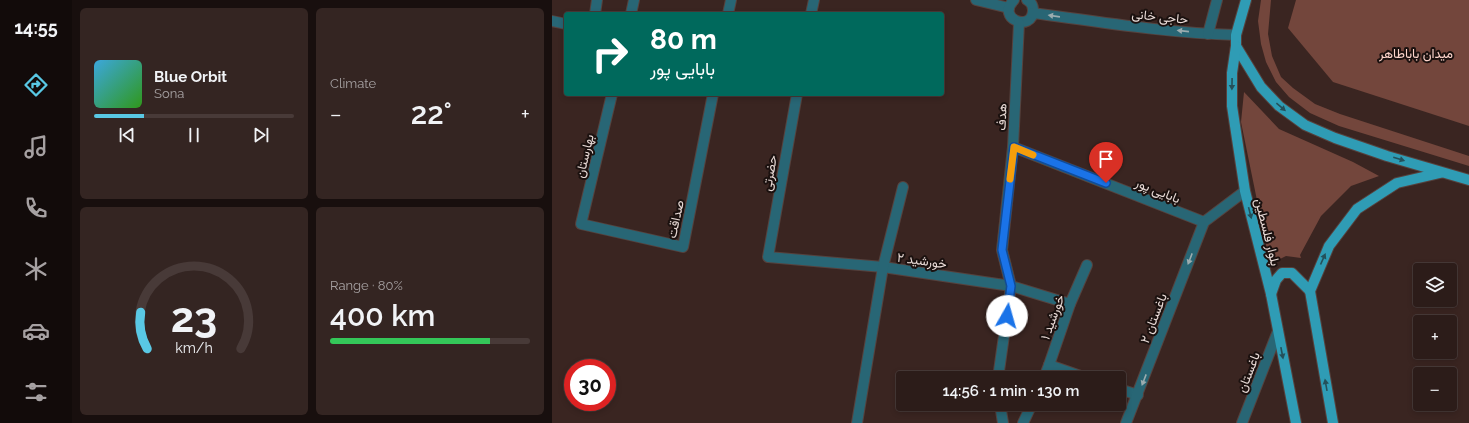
<!DOCTYPE html>
<meta charset="utf-8">
<style>
:root{--surface:#2c1c19;--page:#342522;--text:#f1f3f6;--muted:#a6a1a2;--line:#483a38;--accent:#59c8e4}
body{margin:0;font-family:Raleway,Vazirmatn,sans-serif;background:var(--page);color:var(--text);height:100vh;display:flex;flex-direction:column;font-size:15px;white-space:nowrap}
*{box-sizing:border-box;margin:0}
p{font-size:13px;color:var(--muted)}
.icon{flex:none;width:22px;height:22px;fill:none;stroke:currentColor;stroke-width:2;stroke-linecap:round;stroke-linejoin:round}
.map{position:relative;flex:1;overflow:hidden}
.side{display:flex;flex-direction:column;gap:8px;padding:8px;background:#180f0e;width:480px}
.side>*{flex:none}
.hud{position:absolute;left:12px;top:12px;width:380px;height:84px;border-radius:4px;box-shadow:0 2px 6px #0003,0 0 0 1px var(--line);background:#00695c;color:#fff;overflow:hidden}
.controls{position:absolute;left:861px;top:263px;display:grid;gap:8px}
.controls a{display:grid;place-items:center;width:44px;height:44px;border-radius:4px;background:var(--surface);box-shadow:0 2px 6px #0003,0 0 0 1px var(--line);font-size:20px}
.speed{position:absolute;left:12px;top:359px;display:flex;gap:8px;font-size:20px;font-weight:700;text-align:center}
.speed>*{display:grid;place-content:center;width:52px;height:52px;border-radius:50%;background:var(--surface);box-shadow:0 2px 6px #0003,0 0 0 1px var(--line);line-height:1}
.speed .limit{border:6px solid #d22;background:#fff;color:#111}
.pin{position:absolute;display:grid;place-items:center;width:34px;height:34px;color:#fff;margin:-41px -17px;border-radius:50% 50% 50% 0;rotate:-45deg;box-shadow:0 0 4px #0007}
.pin .icon{rotate:45deg}
.me{position:absolute;width:44px;margin:-22px;rotate:7deg;stroke-linejoin:round;filter:drop-shadow(0 0 3px #0008)}
.turn{display:flex;align-items:center;gap:14px;height:84px;padding:0 20px;font-size:18px}
.turn .icon{width:52px;height:52px;stroke-width:2.5}
.turn b{display:block;font-size:28px;line-height:34px}
.big{font-size:30px;font-weight:600;line-height:1.1}
.side .tile{flex:1;display:flex;flex-direction:column;justify-content:center;gap:6px;min-width:0;padding:0 14px;border-radius:6px;background:var(--page)}
.side .dial{align-items:center;gap:0}
.dial svg{height:104px;overflow:visible;fill:none;stroke:var(--line);stroke-width:7;stroke-linecap:round;text-anchor:middle}
.dial text{fill:var(--text);stroke:none}
.song{display:flex;align-items:center;gap:12px}
.cover{width:48px;height:48px;border-radius:6px;background:linear-gradient(135deg,hsl(200 70% 55%),hsl(110 70% 35%))}
.played{height:4px;border-radius:2px;background:linear-gradient(90deg,var(--accent) 25%,var(--line) 25%)}
.keys{display:flex;justify-content:space-around;direction:ltr}
.heat{display:flex;justify-content:space-between;align-items:center;font-size:22px;direction:ltr}
.charge{height:6px;border-radius:3px;background:linear-gradient(90deg,#34c759 80%,var(--line) 0)}
.side .tiles{flex:1;display:grid;gap:8px;grid-template-columns:repeat(2,1fr)}
.trip{position:absolute;left:344px;top:371px;width:230px;height:40px;border-radius:4px;background:var(--surface);box-shadow:0 2px 6px #0003,0 0 0 1px var(--line);font-weight:600;line-height:40px;text-align:center}
main{display:flex;flex:1;min-height:0}
.dock{display:flex;flex-direction:column;width:72px;justify-content:space-around;align-items:center;background:#120b0a;color:var(--muted)}
.dock .icon{width:28px;height:28px}
.dock .active{color:var(--accent)}
.dock b{font-size:18px;color:var(--text)}
.map>svg:first-child{display:block}
</style>
<main>
<nav class="dock">
<b>14:55</b>
<svg class="icon active" aria-label="directions" viewBox="0 0 24 24"><path d="M12 3l9 9-9 9-9-9zM9 14v-3h6M13 9l2 2-2 2"/></svg>
<svg class="icon" aria-label="music" viewBox="0 0 24 24"><path d="M9 18V5l10-2v13"/><circle cx="6" cy="18" r="3"/><circle cx="16" cy="16" r="3"/></svg>
<svg class="icon" aria-label="phone" viewBox="0 0 24 24"><path d="M5 4h4l2 5-3 2q2 4 5 5l2-3 5 2v4C11 20 4 13 5 4z"/></svg>
<svg class="icon" aria-label="climate" viewBox="0 0 24 24"><path d="M12 3v18M4 7l16 10M4 17L20 7"/></svg>
<svg class="icon" aria-label="car" viewBox="0 0 24 24"><path d="M5 17H2v-5l4-1 3-4h7l3 4 3 1v5h-3M9 17h6M6 11h13"/><circle cx="7" cy="17" r="2"/><circle cx="17" cy="17" r="2"/></svg>
<svg class="icon" aria-label="filters" viewBox="0 0 24 24"><path d="M4 7h16M4 17h16"/><circle cx="9" cy="7" r="2"/><circle cx="15" cy="17" r="2"/></svg>
</nav>
<section class="side">
<div class="tiles">
<div class="tile">
<div class="song"><i class="cover"></i><div><b>Blue Orbit</b><p>Sona</p></div></div>
<div class="played"></div>
<div class="keys"><svg class="icon" aria-label="previous" viewBox="0 0 24 24"><path d="M18 5L8 12l10 7zM5 5v14"/></svg><svg class="icon" aria-label="pause" viewBox="0 0 24 24"><path d="M8 5v14M16 5v14"/></svg><svg class="icon" aria-label="next" viewBox="0 0 24 24"><path d="M6 5l10 7-10 7zM19 5v14"/></svg></div>
</div>
<div class="tile"><p>Climate</p>
<div class="heat"><a>−</a><b class="big">22°</b><a>+</a></div>
</div>
<div class="tile dial"><svg viewBox="0 0 100 80">
<path d="M14 69A42 42 0 1 1 86 69"/>
<path d="M14 69A42 42 0 0 1 9 41" stroke="#59c8e4"/>
<text x="50" y="56" font-size="32" font-weight="700">23</text>
<text x="50" y="72" font-size="11">km/h</text>
</svg></div>
<div class="tile"><p>Range · 80%</p><b class="big">400 km</b><div class="charge"></div></div>
</div>
</section>
<div class="map">
<svg width="917" height="423" viewBox="0 0 917 423">
<rect width="100%" height="100%" fill="#3a2521"/>
<!-- green -->
<g fill="#73463c">
<path d="M709,0H719L716,34L720,56L729,77L741,88L763,104L788,114L917,156V166L787,126L758,113L737,97L724,82L714,62L709,44L706,21Z"/>
<path d="M744,0H917V126L781,82L736,28Z"/>
<path d="M692,92L727,129L801,162L827,176L799,186L769,216L748,255L749,258L734,256L718,264L689,122Z"/>
</g>
<g fill="none" stroke-linecap="round" stroke-linejoin="round">
<defs>
<g id="street">
<path d="M424,0L457,8"/>
<path d="M462,0C443,19 481,33 481,10C481,6 479,2 475,0"/>
<path d="M481,13C548,22 616,33 684,35"/>
<path d="M43,14L45,0"/>
<path d="M79,14L82,0"/>
<path d="M176,14L179,0"/>
<path d="M259,14L262,0"/>
<path d="M0,21L14,24"/>
<path d="M656,34L665,0"/>
<path d="M60,94L29,224L131,247L161,94"/>
<path d="M245,94L216,257L331,267L459,286L518,304"/>
<path d="M461,147L652,222"/>
<path d="M652,222L693,191"/>
<path d="M497,365L534,378"/>
<path d="M446,378L459,286L450,250L461,147L467,23"/>
<path d="M492,378L497,365L518,304L535,265"/>
<path d="M567,389L586,395"/>
<path d="M448,404L451,423"/>
<path d="M305,423L331,267L351,187"/>
<path d="M471,423L480,404"/>
<path d="M574,423L652,222"/>
<path d="M690,423L726,331"/>
</g>
<g id="primary">
<path d="M694,0L684,35V46L709,87L727,106L753,125L783,138L835,156L917,180"/>
<path d="M684,46L680,73V106L693,191L719,294L744,423"/>
<path d="M719,294L724,280L730,273H740L758,291"/>
<path d="M781,423L758,291L777,246L805,209L845,183L888,173"/>
</g>
</defs>
<!-- street casing -->
<use href="#street" stroke="#56423e" stroke-width="12"/>
<!-- primary casing -->
<use href="#primary" stroke="#56423e" stroke-width="12"/>
<!-- street -->
<use href="#street" stroke="#286675" stroke-width="10"/>
<!-- primary -->
<use href="#primary" stroke="#2f9cb5" stroke-width="10"/>
</g>
<!-- one-way arrows -->
<defs><path id="oneway-solid" d="M-6-.8H1V-3.2L6.5 0L1 3.2V.8H-6Z"/></defs>
<g fill="#9bacaf">
<use href="#oneway-solid" transform="translate(502 16) rotate(-172)"/>
<use href="#oneway-solid" transform="translate(631 31) rotate(-174)"/>
<use href="#oneway-solid" transform="translate(638 259) rotate(111)"/>
<use href="#oneway-solid" transform="translate(592 380) rotate(111)"/>
</g>
<g fill="#24505a">
<use href="#oneway-solid" transform="translate(680 84) rotate(91)"/>
<use href="#oneway-solid" transform="translate(729 107) rotate(40)"/>
<use href="#oneway-solid" transform="translate(847 159) rotate(17)"/>
<use href="#oneway-solid" transform="translate(698 213) rotate(76)"/>
<use href="#oneway-solid" transform="translate(771 259) rotate(-66)"/>
<use href="#oneway-solid" transform="translate(730 353) rotate(79)"/>
<use href="#oneway-solid" transform="translate(774 385) rotate(-100)"/>
</g>
<g fill="none" stroke-linecap="round" stroke-linejoin="round">
<defs>
<path id="route" d="M455,316L459,286L450,250L462,147L554,183"/>
</defs>
<!-- route casing -->
<use href="#route" stroke="#114b97" stroke-width="10"/>
<!-- route -->
<use href="#route" stroke="#1a73e8" stroke-width="7"/>
<!-- slow -->
<path stroke="#f59e0b" stroke-width="7" d="M458,179L462,147L481,155"/>
</g>
<g text-anchor="middle" stroke-width="4" stroke-linejoin="round" paint-order="stroke">
<!-- street labels -->
<g font-size="13" fill="#e8dad6" stroke="#1b110f">
<text transform="translate(608 16) rotate(6)" y="5">حاجی خانی</text>
<text transform="translate(449 117) rotate(-88)" y="5">هدف</text>
<text transform="translate(32 156) rotate(-77)" y="5">بهارستان</text>
<text transform="translate(217 173) rotate(-80)" y="5">حضرتی</text>
<text transform="translate(606 190) rotate(22)" y="5">بابایی پور</text>
<text transform="translate(123 219) rotate(-78)" y="5">صداقت</text>
<text transform="translate(716 232) rotate(76)" y="5">بلوار فلسطین</text>
<text transform="translate(370 260) rotate(8)" y="5">خورشید ۲</text>
<text transform="translate(500 317) rotate(-70)" y="5">خورشید ۱</text>
<text transform="translate(601 318) rotate(-69)" y="5">باغستان ۲</text>
<text transform="translate(696 372) rotate(-69)" y="5">باغستان</text>
</g>
<!-- park labels -->
<g font-size="13" fill="#fed5cc" stroke="#1b110f">
<text x="864" y="58">میدان باباطاهر</text>
</g>
</g>
</svg>
<div class="controls">
<a><svg class="icon" aria-label="layers" viewBox="0 0 24 24"><path d="M12 4l9 5-9 5-9-5zM3 14l9 5 9-5"/></svg></a>
<a>+</a>
<a>−</a>
</div>
<div class="speed"><div class="limit">30</div></div>
<div class="pin" style="left:554px;top:183px;background:#d93025"><svg class="icon" aria-label="arrive" viewBox="0 0 24 24"><path d="M6 21V4h12l-3 4 3 4H6"/></svg></div>
<svg class="me" style="left:455px;top:316px" viewBox="-20 -20 40 40"><circle r="19" fill="#fff"/><path d="M0-13L10 11 0 6-10 11z" fill="#1a73e8"/></svg>
<div class="trip">14:56 · 1 min · 130 m</div>
<div class="hud">
<div class="turn"><svg class="icon" aria-label="right" viewBox="0 0 24 24"><path d="M7 20v-9h11M14 6l5 5-5 5"/></svg><div><b>80 m</b>بابایی پور</div></div>
</div>
</div>
</main>
